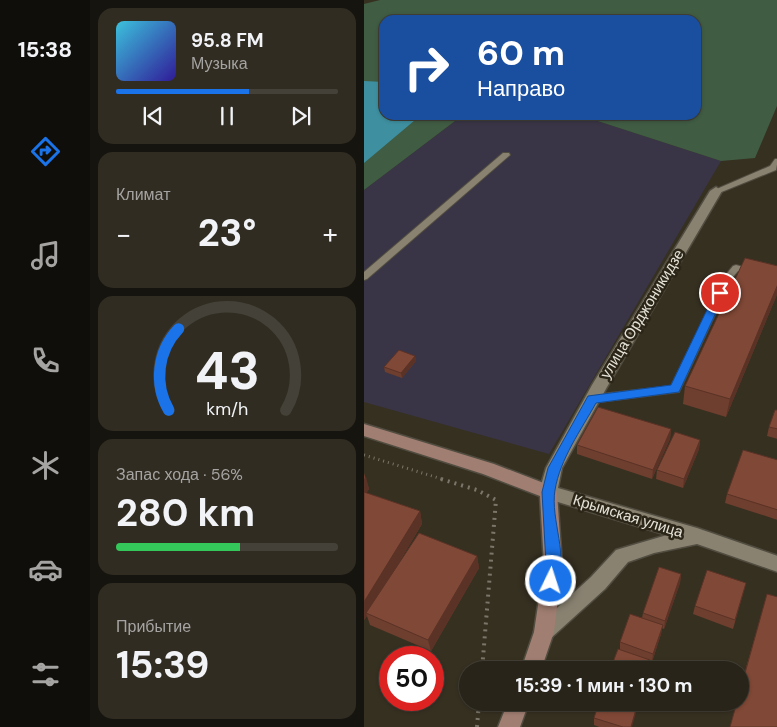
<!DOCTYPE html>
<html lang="ru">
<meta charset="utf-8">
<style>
:root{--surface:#282419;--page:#302c22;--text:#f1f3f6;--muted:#a5a4a2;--line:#444138;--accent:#1a73e8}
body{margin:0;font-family:"DM Sans",sans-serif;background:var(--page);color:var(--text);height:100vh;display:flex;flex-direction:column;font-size:19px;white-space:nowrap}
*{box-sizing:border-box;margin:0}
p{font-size:16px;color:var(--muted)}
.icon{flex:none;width:28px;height:28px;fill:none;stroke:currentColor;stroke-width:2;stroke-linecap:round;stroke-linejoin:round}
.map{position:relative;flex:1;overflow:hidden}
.side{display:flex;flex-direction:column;gap:8px;padding:8px;background:#16140e;width:274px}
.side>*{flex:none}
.banner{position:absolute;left:15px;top:15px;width:322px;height:105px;border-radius:15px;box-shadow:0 1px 4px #0004,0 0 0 1px var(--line);background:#1a4fa0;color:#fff;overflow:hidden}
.speed{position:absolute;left:15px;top:646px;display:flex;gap:10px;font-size:25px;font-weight:700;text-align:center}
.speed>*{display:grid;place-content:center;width:65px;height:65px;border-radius:50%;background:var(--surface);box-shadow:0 1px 4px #0004,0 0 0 1px var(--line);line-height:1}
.speed .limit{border:8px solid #d22;background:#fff;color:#111}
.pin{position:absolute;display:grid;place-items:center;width:42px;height:42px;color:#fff;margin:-21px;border:2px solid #fff;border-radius:50%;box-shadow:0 1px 5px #0007}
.me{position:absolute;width:55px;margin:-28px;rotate:4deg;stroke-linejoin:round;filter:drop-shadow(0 0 4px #0008)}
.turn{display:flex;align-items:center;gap:18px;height:105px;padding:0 15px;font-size:22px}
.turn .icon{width:65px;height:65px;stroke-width:2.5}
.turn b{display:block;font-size:35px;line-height:42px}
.big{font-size:38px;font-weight:700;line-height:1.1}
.side .card{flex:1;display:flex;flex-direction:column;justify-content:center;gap:8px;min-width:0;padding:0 18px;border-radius:15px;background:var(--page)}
.side .dial{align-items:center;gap:0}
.dial svg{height:130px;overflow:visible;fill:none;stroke:var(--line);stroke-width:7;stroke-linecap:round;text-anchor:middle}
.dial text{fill:var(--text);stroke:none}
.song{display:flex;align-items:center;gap:15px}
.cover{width:60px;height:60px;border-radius:8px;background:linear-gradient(135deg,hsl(190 70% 55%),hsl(250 70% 35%))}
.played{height:5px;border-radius:2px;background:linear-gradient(90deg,var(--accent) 60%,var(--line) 60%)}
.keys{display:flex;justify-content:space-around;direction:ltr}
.heat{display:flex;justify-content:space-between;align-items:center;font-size:28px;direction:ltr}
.charge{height:8px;border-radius:4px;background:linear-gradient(90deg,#34c759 56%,var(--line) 0)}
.trip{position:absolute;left:95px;top:661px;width:290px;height:50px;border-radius:25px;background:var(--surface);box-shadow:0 1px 4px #0004,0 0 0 1px var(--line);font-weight:700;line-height:50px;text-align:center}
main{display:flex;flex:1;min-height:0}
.dock{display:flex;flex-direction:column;width:90px;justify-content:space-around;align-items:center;background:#100e0a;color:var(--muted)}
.dock .icon{width:35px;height:35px}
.dock .current{color:var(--accent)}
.dock b{font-size:22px;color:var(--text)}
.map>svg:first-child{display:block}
</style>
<main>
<nav class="dock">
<b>15:38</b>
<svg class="icon current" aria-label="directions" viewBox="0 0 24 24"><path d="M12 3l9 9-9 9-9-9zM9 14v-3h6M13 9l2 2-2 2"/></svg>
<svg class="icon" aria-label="music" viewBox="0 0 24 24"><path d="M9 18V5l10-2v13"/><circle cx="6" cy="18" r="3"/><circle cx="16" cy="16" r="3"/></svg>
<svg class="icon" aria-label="phone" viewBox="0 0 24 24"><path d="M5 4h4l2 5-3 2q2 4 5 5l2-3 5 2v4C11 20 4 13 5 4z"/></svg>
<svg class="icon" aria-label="climate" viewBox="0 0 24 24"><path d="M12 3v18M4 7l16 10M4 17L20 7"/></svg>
<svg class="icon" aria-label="car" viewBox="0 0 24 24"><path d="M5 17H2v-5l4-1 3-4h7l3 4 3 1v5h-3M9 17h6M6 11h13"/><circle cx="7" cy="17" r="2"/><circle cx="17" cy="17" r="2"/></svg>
<svg class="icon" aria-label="filters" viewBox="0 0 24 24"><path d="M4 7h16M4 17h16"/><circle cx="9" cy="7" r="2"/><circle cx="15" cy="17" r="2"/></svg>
</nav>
<section class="side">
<div class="card">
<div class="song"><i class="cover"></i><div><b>95.8 FM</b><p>Музыка</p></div></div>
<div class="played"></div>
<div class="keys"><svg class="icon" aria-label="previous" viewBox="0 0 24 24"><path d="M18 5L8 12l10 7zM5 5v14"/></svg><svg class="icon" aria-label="pause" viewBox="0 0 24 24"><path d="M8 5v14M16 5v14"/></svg><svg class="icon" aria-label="next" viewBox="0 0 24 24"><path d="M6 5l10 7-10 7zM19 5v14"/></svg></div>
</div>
<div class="card"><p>Климат</p>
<div class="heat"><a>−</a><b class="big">23°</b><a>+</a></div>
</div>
<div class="card dial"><svg viewBox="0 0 100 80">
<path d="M14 69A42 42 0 1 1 86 69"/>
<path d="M14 69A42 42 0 0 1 20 19" stroke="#1a73e8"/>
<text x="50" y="56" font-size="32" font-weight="700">43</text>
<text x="50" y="72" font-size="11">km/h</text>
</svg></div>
<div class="card"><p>Запас хода · 56%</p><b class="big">280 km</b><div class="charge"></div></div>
<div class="card"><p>Прибытие</p><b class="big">15:39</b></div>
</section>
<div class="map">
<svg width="414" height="727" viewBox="0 0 414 727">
<rect width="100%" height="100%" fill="#363021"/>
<!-- commercial -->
<path fill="#393546" d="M99,115H215L357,161L185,454L0,402V190Z"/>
<!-- green -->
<path fill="#405c43" d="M16,0H413V106L391,158L357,161L215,115H332V20H20V115H99L0,190V4Z"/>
<!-- water -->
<path fill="#3e90a1" d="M0,81L20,82V115H57L0,163Z"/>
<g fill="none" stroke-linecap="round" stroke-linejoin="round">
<defs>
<g id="service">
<path d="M139,153H145L146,155L3,279L0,280V272Z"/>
<path d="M411,159H414L412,170L355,193H352L348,191L406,166Z"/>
<path d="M372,265L414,276V282L374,271L368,278L315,392L228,403L224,402L223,399L224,396L228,395L307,386L360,277L369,266Z"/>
</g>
<path id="minor" d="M352,187L358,191L243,387L198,468L194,488L333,528L414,556V572L333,544L290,553L264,562L241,589L187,638L180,641L173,638L170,632L173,626L227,577L252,550L303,535L184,499L178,497L175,492L182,468L228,385L346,191Z"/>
<g id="secondary">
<path d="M0,424L130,464L190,487L193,492L198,565L190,632L177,670H157L170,632L180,565L176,496L119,474L0,436Z"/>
<path d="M144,702H165L156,727H134Z"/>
</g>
</defs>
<!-- service casing -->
<use href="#service" stroke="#514d40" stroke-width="2"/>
<!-- minor casing -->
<use href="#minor" stroke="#514d40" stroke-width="3"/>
<!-- secondary casing -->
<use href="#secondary" stroke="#514d40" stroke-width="3"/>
<!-- path-far1 -->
<path stroke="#7b7669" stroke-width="3" stroke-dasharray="1 4" stroke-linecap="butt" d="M0,455L81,480"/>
<!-- path -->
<g stroke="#7b7669" stroke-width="4" stroke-dasharray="2 5" stroke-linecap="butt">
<path d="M77,479L113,490L132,500L118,670"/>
<path d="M113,727L115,702"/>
</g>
<!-- service -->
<use href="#service" fill="#898271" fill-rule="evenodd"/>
<!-- minor -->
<use href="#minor" fill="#898271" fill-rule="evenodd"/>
<!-- secondary -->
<use href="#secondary" fill="#a07e71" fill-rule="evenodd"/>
</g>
<!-- wall -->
<g fill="#6e3e2e">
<path d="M414,266V292L362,417L319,404L321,386Z"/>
<path d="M51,356L52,361L38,378L21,372L20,367Z"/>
<path d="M414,410V439L403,436L405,427Z"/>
<path d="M307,429L306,439L288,479L213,454V445Z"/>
<path d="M336,440L335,449L319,488L292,479L293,470Z"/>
<path d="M414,460V520L361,503L363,494Z"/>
<path d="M0,473L5,489L2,493L56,511L58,524L28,574L113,556L115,568L67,651L6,625L3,616L0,620Z"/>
<path d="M317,574L316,583L300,629L298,628L297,634L288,662L285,661L283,670H246L256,650V642L278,618L279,613Z"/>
<path d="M382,583L369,629L329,614L331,606Z"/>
<path d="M403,594L414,727H366L373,702H376V689Z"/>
<path d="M230,718L268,727H235L230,725Z"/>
</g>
<!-- shaded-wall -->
<g fill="#5a3226">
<path d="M414,284V292L362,417L366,399Z"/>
<path d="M51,356L52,361L38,378L37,373Z"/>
<path d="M307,429L306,439L288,479L289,470Z"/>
<path d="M336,440L335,449L319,488L320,479Z"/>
<path d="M2,477L5,489L0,497V479Z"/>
<path d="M56,511L58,524L4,614L2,613L3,616L0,620V602Z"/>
<path d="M113,556L115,568L67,651L64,640Z"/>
<path d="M317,574L316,583L300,629L301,621Z"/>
<path d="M299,625L297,634L288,662L289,654Z"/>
<path d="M274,702H275L268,727H267Z"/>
</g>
<!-- building -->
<g fill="#804836" stroke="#5a3226">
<path d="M381,258L414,266V284L366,399L321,386Z"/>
<path d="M35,350L51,356L37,373L20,367Z"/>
<path d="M234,407L307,429L289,470L213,445Z"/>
<path d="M411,410H414V429L405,427Z"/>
<path d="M311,432L336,440L320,479L293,470Z"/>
<path d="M379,450L414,460V510L363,494Z"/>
<path d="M0,492L56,511L0,602Z"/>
<path d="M55,533L113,556L64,640L2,613Z"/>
<path d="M295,567L317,574L301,621L279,613Z"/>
<path d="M343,570L382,583L371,620L331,606Z"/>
<path d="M403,594L414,597V727H366L373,702H376V691Z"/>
<path d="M266,614L299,625L289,654L256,642Z"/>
<path d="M254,649L286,660L282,670H246Z"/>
<path d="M235,702H274L267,727H259L230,718Z"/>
</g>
<!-- route -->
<path fill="#1a73e8" stroke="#114b97" d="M356,290L361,293L315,392L232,403C217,430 196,459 191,490C186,520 206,557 192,586L187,588L182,586L180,581L182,564L178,492L184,468L224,396L307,385L351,293Z"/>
<g text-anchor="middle" stroke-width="5" stroke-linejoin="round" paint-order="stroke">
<!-- street labels -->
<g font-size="15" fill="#e6e3d9" stroke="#2b2617">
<text transform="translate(278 314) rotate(-59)" y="5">улица Орджоникидзе</text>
<text transform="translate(264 516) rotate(17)" y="5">Крымская улица</text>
</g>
</g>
</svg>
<div class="speed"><div class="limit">50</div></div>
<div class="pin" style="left:356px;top:293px;background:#d93025"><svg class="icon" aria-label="arrive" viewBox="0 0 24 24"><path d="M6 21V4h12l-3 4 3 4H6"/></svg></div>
<svg class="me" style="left:187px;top:581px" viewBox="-20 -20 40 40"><circle r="17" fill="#1a73e8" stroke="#fff" stroke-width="3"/><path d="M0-11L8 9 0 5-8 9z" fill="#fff"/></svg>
<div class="trip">15:39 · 1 мин · 130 m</div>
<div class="banner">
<div class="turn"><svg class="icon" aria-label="right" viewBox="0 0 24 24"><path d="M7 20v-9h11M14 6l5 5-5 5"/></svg><div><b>60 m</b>Направо</div></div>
</div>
</div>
</main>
